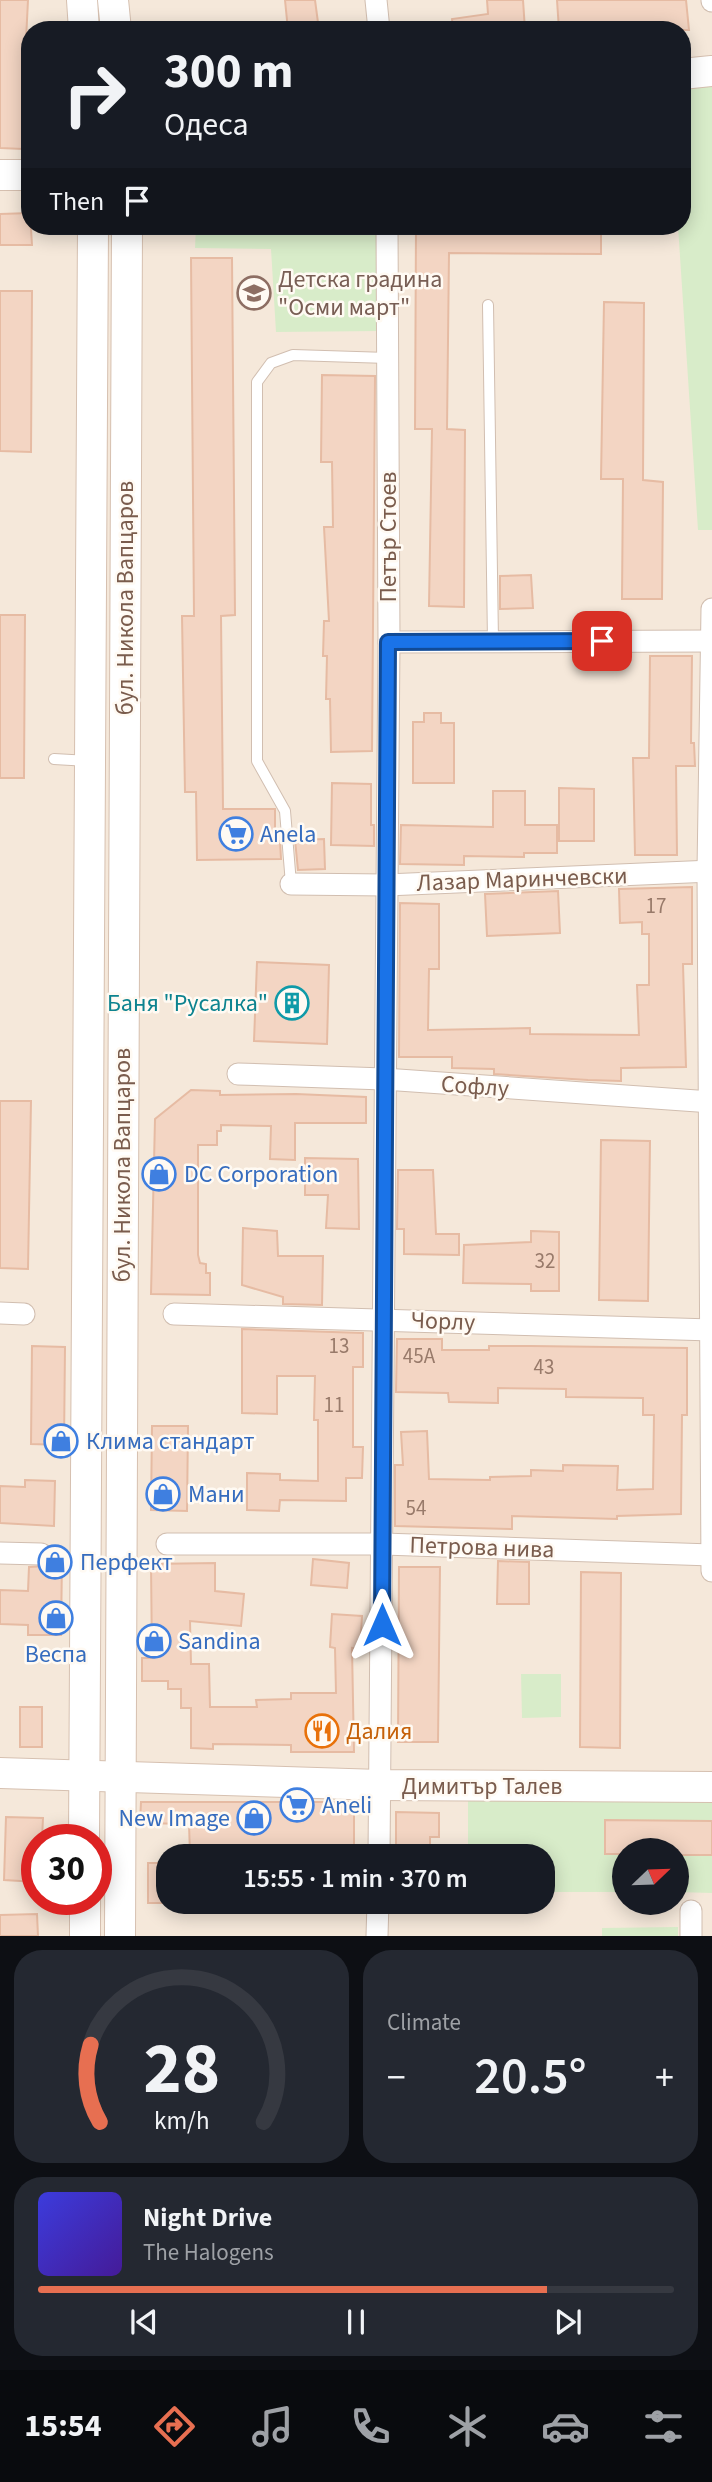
<!DOCTYPE html>
<meta charset="utf-8">
<style>
:root{--surface:#171b24;--page:#242831;--text:#f1f3f6;--muted:#9ea1a6;--line:#363941;--accent:#e76f51}
body{margin:0;font-family:"Source Sans 3",sans-serif;background:var(--page);color:var(--text);height:100vh;display:flex;flex-direction:column;font-size:26px;white-space:nowrap}
*{box-sizing:border-box;margin:0}
p{font-size:23px;color:var(--muted)}
.icon{flex:none;width:38px;height:38px;fill:none;stroke:currentColor;stroke-width:2;stroke-linecap:round;stroke-linejoin:round}
.map{position:relative;height:1936px;overflow:hidden}
.sheet{display:flex;flex-direction:column;gap:14px;padding:14px;background:#0d0f14;flex:1}
.sheet>*{flex:none}
.top-card{position:absolute;left:21px;top:21px;width:670px;height:214px;border-radius:28px;box-shadow:0 4px 18px #0003;background:#171b24;color:var(--text);overflow:hidden}
.needle{width:46px;rotate:67deg}
.buttons{position:absolute;left:612px;top:1838px;display:grid;gap:14px}
.buttons a{display:grid;place-items:center;width:77px;height:77px;border-radius:50%;background:var(--surface);box-shadow:0 4px 18px #0003;font-size:35px}
.speed{position:absolute;left:21px;top:1824px;display:flex;gap:14px;font-size:35px;font-weight:700;text-align:center}
.speed>*{display:grid;place-content:center;width:91px;height:91px;border-radius:50%;background:var(--surface);box-shadow:0 4px 18px #0003;line-height:1}
.speed .limit{border:10px solid #d22;background:#fff;color:#111}
.pin{position:absolute;display:grid;place-items:center;width:60px;height:60px;color:#fff;margin:-30px;border-radius:14px;box-shadow:0 4px 10px #0006}
.me{position:absolute;width:77px;margin:-38px;rotate:0deg;stroke-linejoin:round;filter:drop-shadow(0 0 5px #0008)}
.turn{display:flex;align-items:center;gap:24px;height:147px;padding:0 28px;font-size:32px}
.turn .icon{width:91px;height:91px;stroke-width:2.5}
.turn b{display:block;font-size:49px;line-height:60px}
.then{display:flex;align-items:center;height:66px;padding:0 28px;background:#0003;gap:14px;font-size:26px}
.big{font-size:52px;font-weight:600;line-height:1.1}
.sheet .widget{flex:1;display:flex;flex-direction:column;justify-content:center;gap:10px;min-width:0;padding:0 24px;border-radius:28px;background:var(--page)}
.sheet .dial{align-items:center;gap:0}
.dial svg{height:182px;overflow:visible;fill:none;stroke:var(--line);stroke-width:7;stroke-linecap:round;text-anchor:middle}
.dial text{fill:var(--text);stroke:none}
.song{display:flex;align-items:center;gap:21px}
.cover{width:84px;height:84px;border-radius:10px;background:linear-gradient(135deg,hsl(240 70% 55%),hsl(260 70% 35%))}
.played{height:7px;border-radius:4px;background:linear-gradient(90deg,var(--accent) 80%,var(--line) 80%)}
.keys{display:flex;justify-content:space-around;direction:ltr}
.heat{display:flex;justify-content:space-between;align-items:center;font-size:38px;direction:ltr}
.sheet .tiles{flex:1;display:grid;gap:14px;grid-template-columns:1fr 1fr}
.widget:last-child{grid-column:span 2}
.trip{position:absolute;left:156px;top:1844px;width:399px;height:70px;border-radius:28px;background:var(--surface);box-shadow:0 4px 18px #0003;font-weight:600;line-height:70px;text-align:center}
.tabs{display:flex;height:112px;justify-content:space-around;align-items:center;background:#090b0e;color:var(--muted)}
.tabs .icon{width:49px;height:49px}
.tabs .active{color:var(--accent)}
.tabs b{font-size:32px;color:var(--text)}
.map>svg:first-child{display:block}
</style>
<div class="map">
<svg width="712" height="1936" viewBox="0 0 712 1936">
<rect width="100%" height="100%" fill="#fdf6ec"/>
<!-- residential -->
<path fill="#f5e8da" fill-rule="evenodd" d="M0,0H712V1936H0ZM30,30H682V226H30ZM37,1839H96V1899H37ZM625,1850H677V1902H625ZM168,1857H542V1902H168Z"/>
<!-- green -->
<g fill="#d8ecc9">
<path d="M712,80V530H698L678,226H682L683,83Z"/>
<path d="M196,226H379L380,331L276,332L271,249L195,248Z"/>
<path d="M521,1674H561V1717L522,1718Z"/>
<path d="M468,1799L712,1800V1893L677,1892V1850H625V1892H543L542,1857H468Z"/>
<path d="M678,1927V1936H602V1928Z"/>
</g>
<!-- building -->
<g fill="#f3d5c3" stroke="#e6bba3" stroke-width="2">
<path d="M0,0H28L24,81H30V120L24,121L23,149L0,148Z"/>
<path d="M285,0H315L319,30H288Z"/>
<path d="M487,0H523L525,30H453L452,19L488,14Z"/>
<path d="M557,0H686L689,30H559Z"/>
<path d="M30,213L32,245H0V214Z"/>
<path d="M416,226H601V254L449,253L447,429L465,430L464,607L429,606L432,429H415Z"/>
<path d="M191,258H232L235,615L221,616L223,809H275V841H280L281,859L197,860L196,792H185L182,616H194Z"/>
<path d="M0,291H32L31,452L0,451Z"/>
<path d="M604,302L644,303L643,480L663,482L662,599H622L623,479H601Z"/>
<path d="M322,375L375,376L372,751L331,752L330,699H326L327,656H323L324,621H329L324,527H333L332,462H321Z"/>
<path d="M531,575L533,608L500,609V576Z"/>
<path d="M0,615H25L24,778H0Z"/>
<path d="M650,656H692L691,743H694L695,766H676L677,855H635L633,758H649Z"/>
<path d="M424,713H441V723H454V783H413V722H424Z"/>
<path d="M332,783L371,784V825H374V846L331,845Z"/>
<path d="M559,788L594,789V841H559Z"/>
<path d="M493,791H525V825H557V853H524V857L464,856V865L400,864L401,825L493,827Z"/>
<path d="M324,839L325,869L298,870L295,840Z"/>
<path d="M692,887V964H683L686,1067L621,1068V1081L588,1080L494,1074V1069L452,1068V1057H399L400,903L439,904V969H429L428,1030L530,1028V1034L639,1035L637,985H649V934H642V922L620,923L619,889Z"/>
<path d="M558,891L560,933L487,936L485,894Z"/>
<path d="M257,962L329,965L327,1044L254,1041Z"/>
<path d="M191,1090L220,1091V1095L296,1094L366,1097V1123H295V1160L270,1159L271,1126L221,1125V1131H217V1145H198V1255L200,1263L206,1264V1273H210V1295L151,1294L155,1119Z"/>
<path d="M0,1101H31L28,1269L0,1268Z"/>
<path d="M601,1140L650,1141L648,1301L599,1300Z"/>
<path d="M305,1158L358,1159L359,1229L326,1228L328,1195H305Z"/>
<path d="M398,1170H433L436,1234H459V1255L404,1254V1229H397Z"/>
<path d="M243,1228L277,1231L278,1256H323L322,1305L283,1304V1297L242,1285Z"/>
<path d="M531,1231L559,1232V1291H531V1284L463,1283L464,1245L531,1242Z"/>
<path d="M242,1329L363,1333V1367H353V1447H363L362,1478H346V1501L280,1500L279,1511L247,1510V1473L280,1474V1480L318,1481V1420H314L315,1376H277V1414L242,1413Z"/>
<path d="M397,1339H442V1350H489V1346H531L687,1348V1415H682L681,1514L617,1516V1519L512,1516V1529L395,1526V1465H403L401,1432L427,1431L429,1479L490,1480V1477L531,1476V1470L563,1471V1465L618,1466L617,1490L653,1489L654,1415H643V1398L566,1397V1389L498,1388V1403L449,1402L448,1393L396,1392Z"/>
<path d="M32,1346L65,1347L64,1445L31,1444Z"/>
<path d="M152,1426H188L187,1511L151,1510Z"/>
<path d="M25,1480L55,1481L54,1526L0,1523V1486L25,1487Z"/>
<path d="M53,1559H62L61,1635H28V1625L0,1624V1590L28,1591L29,1567L47,1566Z"/>
<path d="M313,1559L349,1563L347,1588L311,1585Z"/>
<path d="M498,1561L529,1562V1604H497Z"/>
<path d="M215,1563V1591L244,1594L241,1626L190,1621L191,1664H209L210,1707H257L256,1700L291,1699V1693H336L335,1648L330,1647L332,1614L362,1616L360,1649L352,1648L354,1752H291V1745L213,1744V1749L191,1748V1708H181V1689H168V1681H142V1658H152L151,1564Z"/>
<path d="M399,1567H440L438,1742H398Z"/>
<path d="M581,1572L621,1573L620,1748L580,1747Z"/>
<rect x="20" y="1707" width="22" height="40"/>
<path d="M141,1802H354V1857H311V1849L268,1848V1853L190,1854L189,1824L140,1823Z"/>
<path d="M396,1812L439,1813V1837H430V1857H396Z"/>
<path d="M6,1817L43,1818L42,1839H37V1882L4,1880Z"/>
<path d="M605,1820L712,1821V1855H677V1850H625V1854H605Z"/>
<rect x="148" y="1863" width="20" height="40"/>
<path d="M37,1914L38,1936H0V1915Z"/>
</g>
<g fill="none" stroke-linecap="round" stroke-linejoin="round">
<defs>
<g id="lane">
<path d="M488,305L493,641"/>
<path d="M54,759L89,761"/>
<path d="M291,884L285,811L257,761V382L271,363L293,355L388,358"/>
</g>
<g id="street">
<path d="M376,0L379,30"/>
<path d="M712,0V1"/>
<path d="M712,609L708,871L712,1571"/>
<path d="M389,642L712,641"/>
<path d="M291,884L386,885L712,871"/>
<path d="M238,1074L384,1079L712,1102"/>
<path d="M0,1313L24,1314"/>
<path d="M174,1314L712,1330"/>
<path d="M167,1544H383L712,1555"/>
<path d="M0,1553L41,1554"/>
<path d="M379,1857L389,642L387,226"/>
<path d="M377,1936L378,1902"/>
<path d="M691,1936V1911"/>
</g>
<g id="secondary">
<path d="M82,0L84,30"/>
<path d="M113,0L116,30"/>
<path d="M682,74L712,71"/>
<path d="M0,175H30"/>
<path d="M0,1773L380,1785L712,1787"/>
<path d="M84,1839L93,226"/>
<path d="M85,1899V1936"/>
<path d="M120,1936L127,226"/>
</g>
</defs>
<!-- lane casing -->
<use href="#lane" stroke="#d1beb0" stroke-width="12"/>
<!-- street casing -->
<use href="#street" stroke="#d1beb0" stroke-width="23"/>
<!-- secondary casing -->
<use href="#secondary" stroke="#d6c0b0" stroke-width="32"/>
<!-- lane -->
<use href="#lane" stroke="#fff" stroke-width="10"/>
<!-- street -->
<use href="#street" stroke="#fff" stroke-width="21"/>
<!-- secondary -->
<use href="#secondary" stroke="#fff" stroke-width="30"/>
</g>
<g fill="none" stroke-linecap="round" stroke-linejoin="round">
<defs>
<path id="route" d="M382,1625L388,642L602,641"/>
</defs>
<!-- route casing -->
<use href="#route" stroke="#114b97" stroke-width="18"/>
<!-- route -->
<use href="#route" stroke="#1a73e8" stroke-width="12"/>
</g>
<!-- icons -->
<defs>
<symbol id="school-ring" viewBox="-11 -11 22 22"><circle r="9.5" fill="#fffaf3" stroke="#8d6e63" stroke-width="1.5"/><path d="M0-5L7-2L0 1L-7-2ZM-4 1L0 2.5L4 1V4Q0 6-4 4Z" fill="#8d6e63"/></symbol>
<symbol id="supermarket-ring" viewBox="-11 -11 22 22"><circle r="9.5" fill="#fffaf3" stroke="#3f7fe0" stroke-width="1.5"/><path d="M-6-5.5h2.5l.6 2H6L4.5 2H-2.5L-4.4-4H-6ZM-1.5 3.2a1.3 1.3 0 1 0 .1 0ZM3 3.2a1.3 1.3 0 1 0 .1 0Z" fill="#3f7fe0"/></symbol>
<symbol id="building-ring" viewBox="-11 -11 22 22"><circle r="9.5" fill="#fffaf3" stroke="#0f9aa8" stroke-width="1.5"/><path d="M-4-6H4V6H1V3H-1V6H-4ZM-2.5-4.3h1.7v1.8h-1.7ZM.8-4.3h1.7v1.8H.8ZM-2.5-1h1.7V.8h-1.7ZM.8-1h1.7V.8H.8Z" fill="#0f9aa8"/></symbol>
<symbol id="shop-ring" viewBox="-11 -11 22 22"><circle r="9.5" fill="#fffaf3" stroke="#3f7fe0" stroke-width="1.5"/><path d="M-5-2.5h2.3a2.7 3.5 0 0 1 5.4 0H5L5.5 6h-11ZM-1.5-2.5h3a1.5 2.3 0 0 0-3 0Z" fill="#3f7fe0"/></symbol>
<symbol id="restaurant-ring" viewBox="-11 -11 22 22"><circle r="9.5" fill="#fffaf3" stroke="#e8710a" stroke-width="1.5"/><path d="M-5-6h1v4h1v-4h1v4h1v-4h1v5L-1.5 .5V6h-2V.5L-5-1ZM5-6V6H3V1.5H1.5Q1.5-4 5-6Z" fill="#e8710a"/></symbol>
</defs>
<g fill-rule="evenodd">
<use href="#school-ring" x="235" y="274" width="38" height="38"/>
<use href="#supermarket-ring" x="217" y="815" width="38" height="38"/>
<use href="#building-ring" x="273" y="984" width="38" height="38"/>
<use href="#shop-ring" x="140" y="1155" width="38" height="38"/>
<use href="#shop-ring" x="42" y="1422" width="38" height="38"/>
<use href="#shop-ring" x="144" y="1475" width="38" height="38"/>
<use href="#shop-ring" x="36" y="1543" width="38" height="38"/>
<use href="#shop-ring" x="37" y="1599" width="38" height="38"/>
<use href="#shop-ring" x="135" y="1622" width="38" height="38"/>
<use href="#restaurant-ring" x="303" y="1712" width="38" height="38"/>
<use href="#supermarket-ring" x="278" y="1786" width="38" height="38"/>
<use href="#shop-ring" x="235" y="1799" width="38" height="38"/>
</g>
<g text-anchor="middle" stroke-width="5" stroke-linejoin="round" paint-order="stroke">
<!-- number labels -->
<g font-size="21" fill="#987a6a">
<text x="656" y="913">17</text>
<text x="545" y="1268">32</text>
<text x="339" y="1353">13</text>
<text x="419" y="1363">45А</text>
<text x="544" y="1374">43</text>
<text x="334" y="1412">11</text>
<text x="416" y="1515">54</text>
</g>
<!-- education labels -->
<g font-size="24" fill="#785e54" stroke="#fffaf3" text-anchor="start">
<text x="278" y="287">Детска градина<tspan x="278" dy="28">"Осми март"</tspan></text>
</g>
<!-- street labels -->
<g font-size="24" fill="#7a5c4d" stroke="#fffaf3">
<text transform="translate(388 537) rotate(-90)" y="8">Петър Стоев</text>
<text transform="translate(125 598) rotate(-90)" y="8">бул. Никола Вапцаров</text>
<text transform="translate(522 879) rotate(-2)" y="8">Лазар Маринчевски</text>
<text transform="translate(475 1086) rotate(4)" y="8">Софлу</text>
<text transform="translate(122 1165) rotate(-90)" y="8">бул. Никола Вапцаров</text>
<text transform="translate(443 1321) rotate(2)" y="8">Чорлу</text>
<text transform="translate(482 1547) rotate(2)" y="8">Петрова нива</text>
<text x="482" y="1794">Димитър Талев</text>
</g>
<!-- shop labels -->
<g font-size="24" fill="#366cbe" stroke="#fffaf3" text-anchor="start">
<text x="260" y="842">Anela</text>
<text x="184" y="1182">DC Corporation</text>
<text x="86" y="1449">Клима стандарт</text>
<text x="188" y="1502">Мани</text>
<text x="80" y="1570">Перфект</text>
<text x="178" y="1649">Sandina</text>
<text x="56" y="1662" text-anchor="middle">Веспа</text>
<text x="322" y="1813">Aneli</text>
<text x="230" y="1826" text-anchor="end">New Image</text>
</g>
<!-- culture labels -->
<g font-size="24" fill="#0d838f" stroke="#fffaf3" text-anchor="end">
<text x="268" y="1011">Баня "Русалка"</text>
</g>
<!-- food labels -->
<g font-size="24" fill="#c56008" stroke="#fffaf3" text-anchor="start">
<text x="346" y="1739">Далия</text>
</g>
</g>
</svg>
<div class="buttons">
<a><svg class="needle" viewBox="-14 -14 28 28"><path d="M0-13l5 13h-10z" fill="#e53935"/><path d="M0 13l5-13h-10z" fill="#9ea1a6"/></svg></a>
</div>
<div class="speed"><div class="limit">30</div></div>
<div class="pin" style="left:602px;top:641px;background:#d93025"><svg class="icon" aria-label="arrive" viewBox="0 0 24 24"><path d="M6 21V4h12l-3 4 3 4H6"/></svg></div>
<svg class="me" style="left:382px;top:1625px" viewBox="-20 -20 40 40"><path d="M0-17L14 15 0 8-14 15z" fill="#1a73e8" stroke="#fff" stroke-width="4"/></svg>
<div class="trip">15:55 · 1 min · 370 m</div>
<div class="top-card">
<div class="turn"><svg class="icon" aria-label="right" viewBox="0 0 24 24"><path d="M7 20v-9h11M14 6l5 5-5 5"/></svg><div><b>300 m</b>Одеса</div></div>
<div class="then">Then<svg class="icon" aria-label="arrive" viewBox="0 0 24 24"><path d="M6 21V4h12l-3 4 3 4H6"/></svg></div>
</div>
</div>
<section class="sheet">
<div class="tiles">
<div class="widget dial"><svg viewBox="0 0 100 80">
<path d="M14 69A42 42 0 1 1 86 69"/>
<path d="M14 69A42 42 0 0 1 10 35" stroke="#e76f51"/>
<text x="50" y="56" font-size="32" font-weight="700">28</text>
<text x="50" y="72" font-size="11">km/h</text>
</svg></div>
<div class="widget"><p>Climate</p>
<div class="heat"><a>−</a><b class="big">20.5°</b><a>+</a></div>
</div>
<div class="widget">
<div class="song"><i class="cover"></i><div><b>Night Drive</b><p>The Halogens</p></div></div>
<div class="played"></div>
<div class="keys"><svg class="icon" aria-label="previous" viewBox="0 0 24 24"><path d="M18 5L8 12l10 7zM5 5v14"/></svg><svg class="icon" aria-label="pause" viewBox="0 0 24 24"><path d="M8 5v14M16 5v14"/></svg><svg class="icon" aria-label="next" viewBox="0 0 24 24"><path d="M6 5l10 7-10 7zM19 5v14"/></svg></div>
</div>
</div>
</section>
<nav class="tabs">
<b>15:54</b>
<svg class="icon active" aria-label="directions" viewBox="0 0 24 24"><path d="M12 3l9 9-9 9-9-9zM9 14v-3h6M13 9l2 2-2 2"/></svg>
<svg class="icon" aria-label="music" viewBox="0 0 24 24"><path d="M9 18V5l10-2v13"/><circle cx="6" cy="18" r="3"/><circle cx="16" cy="16" r="3"/></svg>
<svg class="icon" aria-label="phone" viewBox="0 0 24 24"><path d="M5 4h4l2 5-3 2q2 4 5 5l2-3 5 2v4C11 20 4 13 5 4z"/></svg>
<svg class="icon" aria-label="climate" viewBox="0 0 24 24"><path d="M12 3v18M4 7l16 10M4 17L20 7"/></svg>
<svg class="icon" aria-label="car" viewBox="0 0 24 24"><path d="M5 17H2v-5l4-1 3-4h7l3 4 3 1v5h-3M9 17h6M6 11h13"/><circle cx="7" cy="17" r="2"/><circle cx="17" cy="17" r="2"/></svg>
<svg class="icon" aria-label="filters" viewBox="0 0 24 24"><path d="M4 7h16M4 17h16"/><circle cx="9" cy="7" r="2"/><circle cx="15" cy="17" r="2"/></svg>
</nav>
